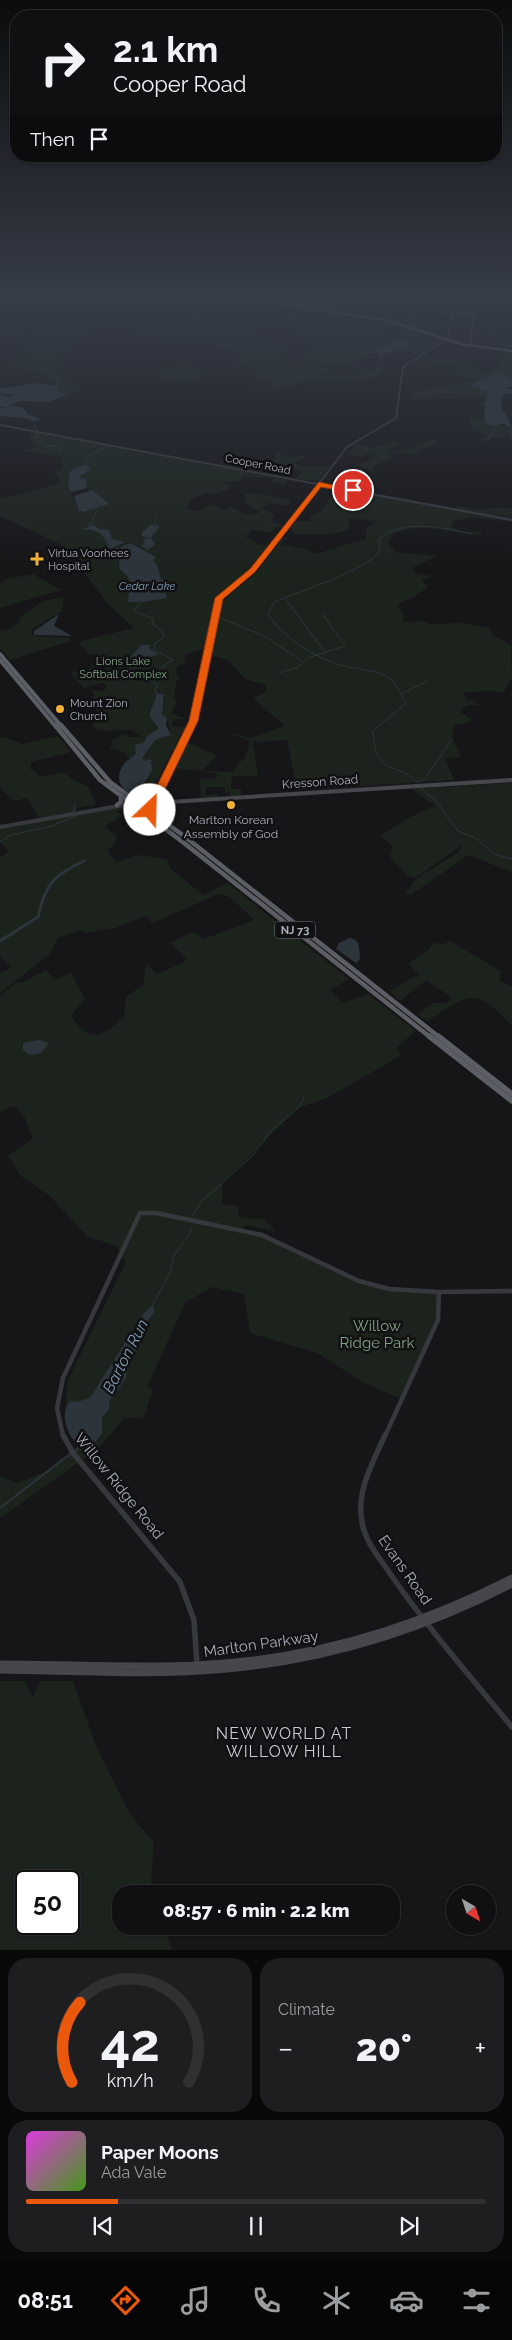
<!DOCTYPE html>
<meta charset="utf-8">
<style>
:root{--surface:#101012;--page:#1e1e20;--text:#f1f3f6;--muted:#9c9d9f;--line:#303032;--accent:#ea580c}
body{margin:0;font-family:Raleway,sans-serif;background:var(--page);color:var(--text);height:100vh;display:flex;flex-direction:column;font-size:19px;white-space:nowrap}
*{box-sizing:border-box;margin:0}
p{font-size:16px;color:var(--muted)}
.icon{flex:none;width:28px;height:28px;fill:none;stroke:currentColor;stroke-width:2;stroke-linecap:round;stroke-linejoin:round}
.map{position:relative;height:1950px;overflow:hidden}
.side{display:flex;flex-direction:column;gap:8px;padding:8px;background:#09090a;flex:1}
.side>*{flex:none}
.banner{position:absolute;left:10px;top:10px;width:492px;height:152px;border-radius:20px;box-shadow:0 1px 4px #0004,0 0 0 1px var(--line);background:#101012;color:var(--text);overflow:hidden}
.needle{width:32px;rotate:141deg}
.buttons{position:absolute;left:446px;top:1885px;display:grid;gap:10px}
.buttons a{display:grid;place-items:center;width:50px;height:50px;border-radius:50%;background:var(--surface);box-shadow:0 1px 4px #0004,0 0 0 1px var(--line);font-size:25px}
.speed{position:absolute;left:15px;top:1870px;display:flex;gap:10px;font-size:25px;font-weight:700;text-align:center}
.speed>*{display:grid;place-content:center;width:65px;height:65px;border-radius:50%;background:var(--surface);box-shadow:0 1px 4px #0004,0 0 0 1px var(--line);line-height:1}
.speed .limit{border:2px solid #111;border-radius:8px;background:#fff;color:#111}
.pin{position:absolute;display:grid;place-items:center;width:42px;height:42px;color:#fff;margin:-21px;border:2px solid #fff;border-radius:50%;box-shadow:0 1px 5px #0007}
.me{position:absolute;width:55px;margin:-28px;rotate:24deg;stroke-linejoin:round;filter:drop-shadow(0 0 4px #0008)}
.turn{display:flex;align-items:center;gap:18px;height:105px;padding:0 20px;font-size:22px}
.turn .icon{width:65px;height:65px;stroke-width:2.5}
.turn b{display:block;font-size:35px;line-height:42px}
.then{display:flex;align-items:center;height:48px;padding:0 20px;background:#0003;gap:10px;font-size:19px}
.big{font-size:38px;font-weight:800;line-height:1.1}
.side .tile{flex:1;display:flex;flex-direction:column;justify-content:center;gap:8px;min-width:0;padding:0 18px;border-radius:20px;background:var(--page)}
.side .dial{align-items:center;gap:0}
.dial svg{height:130px;overflow:visible;fill:none;stroke:var(--line);stroke-width:7;stroke-linecap:round;text-anchor:middle}
.dial text{fill:var(--text);stroke:none}
.song{display:flex;align-items:center;gap:15px}
.cover{width:60px;height:60px;border-radius:8px;background:linear-gradient(135deg,hsl(300 70% 55%),hsl(100 70% 35%))}
.played{height:5px;border-radius:2px;background:linear-gradient(90deg,var(--accent) 20%,var(--line) 20%)}
.keys{display:flex;justify-content:space-around;direction:ltr}
.heat{display:flex;justify-content:space-between;align-items:center;font-size:28px;direction:ltr}
.side .tiles{flex:1;display:grid;gap:8px;grid-template-columns:1fr 1fr}
.tile:last-child{grid-column:span 2}
.trip{position:absolute;left:112px;top:1885px;width:288px;height:50px;border-radius:20px;background:var(--surface);box-shadow:0 1px 4px #0004,0 0 0 1px var(--line);font-weight:800;line-height:50px;text-align:center}
.dock{display:flex;height:80px;justify-content:space-around;align-items:center;background:#060607;color:var(--muted)}
.dock .icon{width:35px;height:35px}
.dock .selected{color:var(--accent)}
.dock b{font-size:22px;color:var(--text)}
.map>svg:first-child{display:block}
</style>
<div class="map">
<svg width="512" height="1950" viewBox="0 0 512 1950">
<rect width="100%" height="100%" fill="#161618"/>
<!-- green -->
<g fill="#1c231d" fill-rule="evenodd">
<path d="M199,298C215,298 223,302 239,304L226,305L224,314L238,315V312H259L255,317L274,320L254,326L251,334L258,339L285,343L283,363L298,368L303,365V360L297,359L298,356H303L318,346L301,344L308,338L303,332L293,331L291,327L297,325L293,323L286,325L280,322H289L291,316L262,311H290L296,307L301,308L297,317L331,320L340,314L391,324L380,330L393,336L398,334L402,325L430,335L415,340L421,343L427,340L440,345L419,355L400,350L408,349L406,342L409,340H392V344L344,364L317,363V368L331,367L329,372L318,371L320,375L362,374V370L380,368L379,373L374,377L332,382L315,381L299,383L292,387L275,389L265,379H259L258,374L253,371L254,368L249,365L243,367L237,363L239,360L235,355L240,354L237,352L213,347V344L194,341L186,345L173,340L138,335L140,332L123,328L117,330L131,318L155,320L154,322H140L139,328L155,333C171,326 180,323 196,320L195,316L182,314L179,318L171,317L175,313L161,311L163,308L182,309L187,304H198Z"/>
<path d="M299,298H462L454,301L460,303V307L464,309L462,312L412,309L429,306L427,301L415,300L407,304L405,309L386,303L347,302L345,305L322,299L319,304L300,302Z"/>
<path d="M401,311L430,313L428,318L440,319L436,334L386,319L389,317L385,316Z"/>
<path d="M0,325L12,327L22,334C39,332 56,334 72,330L63,326C71,324 78,328 86,325V334C59,357 38,371 83,390L66,394L59,392L54,379L48,376L49,373L30,372L28,369L18,367L16,365L18,363L11,361L27,356L26,350L0,331Z"/>
<path d="M478,325L505,326L507,328L500,330L495,335L504,337L508,341L506,344L512,345V350H502L499,338L487,337L486,329L477,328Z"/>
<path d="M505,352L512,353V380L508,377L486,390L489,392L485,412L481,404L485,400L484,397L414,399L412,395L414,392L422,389L479,381L447,372L462,370L455,364L414,365L407,368L415,362L423,364L432,361L422,358L426,356L449,362L454,359L470,360L468,362L476,370L487,373L501,365Z"/>
<path d="M183,364L203,371L199,379L175,381L158,376L168,368Z"/>
<path d="M477,417C491,418 500,424 512,429V437L506,436L501,439L494,437L482,443L483,440L478,438H485L484,435L472,429L469,419Z"/>
<path d="M31,432L288,480L284,484L271,481L274,478L242,476L241,481H222L232,488L213,495L208,493L188,500L190,502L187,506L188,510L200,511L202,508L212,504L222,510L232,507C242,513 250,517 261,512L243,502L247,498L243,495L254,493L291,500L287,506L268,503L263,508L275,515L271,521L282,526L281,528L277,526L271,532L252,530L245,537L256,542L255,545H268L249,570V574L219,598L209,647L186,654L184,664L177,666L176,675L181,678L176,682L174,698L177,701L171,714L188,719H174L171,726L185,727L151,792L146,791L139,797L137,796L153,769L152,761L149,759L145,761L142,758L155,740L171,735L167,718L162,715L165,697L156,693C159,711 144,708 158,730L147,736L131,760L124,752L109,748L114,744L110,742L123,734L128,737H142L132,730L99,731L92,725L95,722L93,718L100,716L94,708L113,703L108,700L100,703L92,701L94,695L91,690L104,691L107,686L103,683L84,688L70,672L91,668L101,656L89,654L78,642L134,628L108,604L64,546L0,516V499L61,483L55,471L53,472L62,469V457L21,451L37,446L28,435ZM91,470L81,475L79,479L85,478L87,488L91,490L94,509L81,512C78,510 68,488 68,484C68,480 70,475 70,471Z"/>
<path d="M435,439L439,441L411,455L404,453L388,454L392,457L374,466V471L356,466L378,456L365,454L362,457L346,455L358,443C377,454 383,440 400,444L390,449L398,452Z"/>
<path d="M274,452H279L287,458L302,455L306,458L294,463L302,467L330,466L317,481L296,478L302,472L297,468L280,469L281,466L266,468L262,471L168,454L237,466L273,461L276,458Z"/>
<path d="M337,489L348,491L342,499L357,498L361,493L512,522L473,517L454,521L451,527L459,531L481,532L482,535C453,534 419,520 392,535L388,544L396,552L437,556L414,567V573L433,576L422,580L428,587L412,598L400,602L398,607L402,611L404,622L423,621L430,624L461,623L489,628L493,635L511,645L512,679L503,693L491,691L464,692L466,699L472,700L478,705C470,705 463,705 460,712L471,719L468,723L454,725L452,737L461,757L445,758L454,780L297,790L287,740L253,742L258,776H232L231,789H241V796H230V792H225V787H206V795L219,794V798H201L200,778L214,779L218,774L206,771L233,772L237,765L245,758L250,741L221,730L250,738L285,726L253,698L266,692V685L245,679L228,660L211,655L223,601L257,572L283,538L289,539L284,540L281,544L300,549L302,547L315,554L366,539V529L377,521L349,518V529C331,536 313,535 294,534L291,527L296,521H313L309,517L321,511Z"/>
<path d="M457,506L480,510L497,507L512,509V518L455,508Z"/>
<path d="M33,574L61,590L0,608V583L7,579Z"/>
<path d="M64,597L62,611L32,629L31,633L35,636L71,638L70,641L10,660L0,648V630L10,629L20,621V617L43,601Z"/>
<path d="M58,736L71,752L31,762L30,769L36,771L38,776L54,775L62,772L77,782L88,786L96,804L78,808L75,813L127,807L117,811L122,815L105,826L117,837L114,845L108,849L110,855L118,862L137,855L167,859L170,868L203,895L227,883L349,979L330,990L343,1003L368,994L416,1031L397,1047L400,1056L329,1097L298,1108L222,1183V1205L238,1206L239,1218L265,1219L276,1232L246,1225L240,1229C282,1240 318,1266 359,1281C385,1290 412,1291 439,1292L438,1320L402,1399L364,1383L317,1353L250,1333L244,1294L212,1287L185,1303L147,1387L153,1389L143,1419L125,1417L99,1448L0,1518V1477L18,1483L45,1472L82,1443L73,1438L64,1417L68,1380L126,1262L116,1246L87,1236L49,1195L21,1176L8,1156L33,1138L24,1116L14,1106L0,1112V996L17,982L22,983L46,970L55,980L71,973L85,999L71,1016C90,1044 100,1037 124,1018L126,997L143,985L146,963L157,974L185,962L186,958L170,943L193,932L204,939L254,920L229,896L219,894L152,923L146,916L115,928L85,933L81,930L58,938L50,954L0,993V973L12,967L0,957V857L9,852L0,842V825L2,827L40,820L27,798L14,801L0,788V738L4,737L23,744Z"/>
<path d="M187,742L217,756L201,771L174,768Z"/>
<path d="M512,783V872L468,855L411,895L405,894L417,878L459,852L462,845L415,878L408,876L390,857L393,846L380,836L410,817L435,806L412,789Z"/>
<path d="M450,941L501,971L499,981L512,986V1026C474,985 470,994 428,1021L418,1014L433,1003H445L452,998L426,980L400,1001L389,991L419,974L408,964L428,950L433,943L444,944Z"/>
<path d="M0,1681H25L33,1697L40,1681H73L96,1746L129,1813L154,1843L151,1882L155,1894H121V1926H165L172,1950H0ZM26,1881H69V1924H26Z"/>
</g>
<!-- water -->
<g fill="#2c353c">
<path d="M395,338L410,340L406,342L408,349L402,348L380,357L377,353L366,354L392,344Z"/>
<path d="M497,373L512,380V386L505,388L512,390V393L504,394L501,399V410L506,413L512,429L502,423L499,425H487L484,414L486,407L484,403L487,401L488,392L470,385Z"/>
<path d="M37,383L57,386L59,392L67,395L49,402L22,401L9,405L23,408L29,415L41,419L34,422L25,418L0,416V409L7,407H0V395L9,397L16,395L0,393V389Z"/>
<path d="M86,464L91,470L81,475L79,479L85,478L87,488L71,492L68,486L70,471Z"/>
<path d="M92,490L109,504L84,512L79,511L74,496Z"/>
<path d="M95,525L98,529L109,530L112,539L125,542L110,549C107,543 104,537 100,533L92,530L81,529Z"/>
<path d="M151,525L160,526L151,538L155,544L148,550L141,546L145,543L143,539L151,538L141,536L143,531Z"/>
<path d="M130,543L156,557L153,561L157,565L161,579L170,582L165,590L167,598L143,602H128C129,584 136,582 119,568L120,556L113,551Z"/>
<path d="M59,614L54,626L72,636L34,635V631Z"/>
<path d="M141,645H150L149,648L158,654L148,658L139,668H131L126,663Z"/>
<path d="M156,693L164,695L162,715L167,718L166,725L171,735L155,740L142,758L145,761L149,759L153,761L151,763L153,769L136,796C121,790 113,779 124,764C127,760 132,758 136,753L135,745L144,742L147,736L158,729C157,724 151,721 150,715C150,707 157,702 156,693Z"/>
<path d="M349,938C361,939 359,949 360,959L356,963L336,949L339,943Z"/>
<path d="M39,1040L49,1043L41,1053L29,1055L23,1050V1043Z"/>
<path d="M153,1305L154,1312L144,1326L136,1350L127,1363L126,1378L109,1402V1409L102,1417V1433L91,1448C74,1455 55,1413 71,1401L77,1402L90,1398L128,1338L142,1324L143,1314Z"/>
</g>
<g fill="none" stroke-linecap="round" stroke-linejoin="round">
<!-- stream-far1 -->
<g stroke="#2c353c" stroke-width="1">
<path d="M322,298L346,302L370,298"/>
<path d="M443,298L445,304"/>
<path d="M445,298L446,304"/>
<path d="M498,298V306L503,309"/>
<path d="M415,309L445,304"/>
<path d="M411,311L408,314L409,319L405,321L412,325"/>
<path d="M406,338L404,335L410,329"/>
<path d="M380,356L381,362"/>
<path d="M351,361L368,354"/>
<path d="M500,375L512,366"/>
<path d="M363,378L378,373L380,368"/>
<path d="M57,386L59,377"/>
<path d="M34,425L38,431"/>
<path d="M511,429V440"/>
<path d="M35,433L38,435L36,438"/>
<path d="M39,441L44,446H58L61,451"/>
<path d="M485,441L491,437L495,425"/>
<path d="M84,464L89,456L110,446"/>
<path d="M155,524L156,518"/>
<path d="M90,528L89,524L94,521L93,517L97,511L94,508"/>
<path d="M285,598L324,651"/>
<path d="M141,603L133,611L154,619L152,623L162,631L164,637L154,644V650L173,660C164,665 156,670 153,680L157,686L155,692L157,693"/>
<path d="M221,618L266,637L302,661"/>
<path d="M279,673L298,667L307,658L345,646L322,613"/>
<path d="M401,694L428,681"/>
<path d="M418,782L425,779L452,739"/>
<path d="M419,784C398,760 375,779 373,731L406,703C402,696 397,686 392,680C382,670 353,669 340,665C311,655 286,639 268,615L274,602C297,592 362,572 377,554C381,549 380,545 379,539C403,518 444,528 472,534"/>
<path d="M421,788L437,802L458,831L477,839L494,854L512,859"/>
<path d="M73,814L75,805"/>
<path d="M0,842L11,835L52,826L75,816"/>
<path d="M193,1215L202,1201L252,1156L271,1131L300,1106L304,1097"/>
<path d="M152,1306L171,1270L173,1257L190,1233L192,1226"/>
</g>
<!-- stream -->
<g stroke="#2c353c" stroke-width="2">
<path d="M74,1452L80,1446"/>
<path d="M0,1508L70,1454"/>
</g>
<!-- canal -->
<path stroke="#2c353c" stroke-width="3" d="M0,941L38,917C45,884 54,875 84,861"/>
<!-- tertiary-far4 -->
<g stroke="#37383d" stroke-width="2">
<path d="M465,298L475,307L470,346"/>
<path d="M294,306L298,303L474,314"/>
<path d="M475,309L512,311"/>
<path d="M0,425L328,486"/>
<path d="M317,486L347,447L396,418L403,367L448,339L453,313"/>
</g>
<!-- tertiary-far3 -->
<g stroke="#37383d" stroke-width="2.5">
<path d="M322,485L512,520"/>
<path d="M190,727L219,598L253,571L318,485"/>
</g>
<!-- tertiary-far2 -->
<g stroke="#37383d" stroke-width="4">
<path d="M153,803L191,725"/>
<path d="M0,827L130,804"/>
</g>
<!-- tertiary-far1 -->
<g stroke="#37383d" stroke-width="4.5">
<path d="M63,1436L57,1408L63,1378L140,1213H156L262,1235L359,1281L389,1289L439,1292L512,1291"/>
<path d="M385,1436L438,1320L439,1292"/>
</g>
<!-- tertiary -->
<g stroke="#37383d" stroke-width="5.5">
<path d="M63,1435L73,1453L180,1582L194,1620L197,1665"/>
<path d="M385,1435C373,1463 356,1490 362,1522C365,1541 378,1556 389,1572C426,1626 470,1676 512,1727"/>
</g>
<!-- secondary-far1 -->
<path stroke="#45474d" stroke-width="4" d="M139,804L512,780"/>
<!-- secondary -->
<g stroke="#45474d" stroke-width="7">
<path d="M0,1664C66,1664 131,1668 197,1665C308,1660 413,1629 512,1578"/>
<path d="M0,1670C76,1671 152,1676 227,1669C327,1660 423,1630 512,1584"/>
</g>
<!-- primary -->
<path stroke="#53555c" stroke-width="2.5" d="M247,298L389,321L461,344L512,351"/>
<!-- trunk-far2 -->
<g stroke="#5b5e65" stroke-width="4">
<path d="M0,654L62,727"/>
<path d="M0,660L56,727"/>
</g>
<!-- trunk-far1 -->
<g stroke="#5b5e65" stroke-width="4.5">
<path d="M55,725L100,780L184,843L430,1037"/>
<path d="M61,725L110,782L184,836L439,1037"/>
<path d="M117,805L121,802V797"/>
</g>
<!-- trunk -->
<g stroke="#5b5e65" stroke-width="5.5">
<path d="M429,1036L512,1101"/>
<path d="M438,1036L512,1094"/>
</g>
</g>
<!-- sky -->
<linearGradient id="sky" x2="0" y2="1"><stop stop-color="#0c0c0d"/><stop offset="0.52" stop-color="#363c48"/><stop offset="1" stop-color="#363c48" stop-opacity="0"/></linearGradient>
<rect width="512" height="571" fill="url(#sky)"/>
<!-- route -->
<path fill="#ea580c" stroke="#983908" d="M319,482L356,490L353,493L321,487L255,572L223,599L198,721L155,810L146,812L145,810L189,721L215,598L250,569Z"/>
<!-- markers -->
<g fill="#f2b134" stroke="#111113" stroke-width="2">
<path d="M34.5 551.5h5v5h5v5h-5v5h-5v-5h-5v-5h5z"/>
<circle cx="60" cy="709" r="5"/>
<circle cx="231" cy="805" r="5"/>
</g>
<g text-anchor="middle" stroke-width="5" stroke-linejoin="round" paint-order="stroke">
<!-- far-street labels -->
<g font-size="11" fill="#a8adb8" stroke="#111113">
<text transform="translate(258 464) rotate(11)" y="4">Cooper Road</text>
</g>
<!-- far-poi labels -->
<g font-size="11" fill="#a8adb8" stroke="#111113" text-anchor="start">
<text x="48" y="557">Virtua Voorhees<tspan x="48" dy="13">Hospital</tspan></text>
<text x="70" y="707">Mount Zion<tspan x="70" dy="13">Church</tspan></text>
</g>
<!-- far-water labels -->
<g font-size="11" font-style="italic" fill="#7f9bb3" stroke="#111113">
<text x="147" y="590">Cedar Lake</text>
</g>
<!-- far-park labels -->
<g font-size="11" fill="#7fa381" stroke="#111113">
<text x="123" y="665">Lions Lake<tspan x="123" dy="13">Softball Complex</tspan></text>
</g>
<!-- shield labels -->
<rect fill="#111113" stroke="#7b7e86" stroke-width="1" x="275" y="921.5" width="40" height="17" rx="4"/>
<g font-size="11" font-weight="bold" fill="#a8adb8">
<text x="295" y="934">NJ 73</text>
</g>
<!-- street labels -->
<g font-size="12" fill="#a8adb8" stroke="#111113">
<text transform="translate(320 782) rotate(-4)" y="4">Kresson Road</text>
</g>
<!-- poi labels -->
<g font-size="12" fill="#a8adb8" stroke="#111113">
<text x="231" y="824">Marlton Korean<tspan x="231" dy="14">Assembly of God</tspan></text>
</g>
<!-- near-park labels -->
<g font-size="15" fill="#7fa381" stroke="#111113">
<text x="377" y="1331">Willow<tspan x="377" dy="17">Ridge Park</tspan></text>
</g>
<!-- near-street labels -->
<g font-size="15" fill="#a8adb8" stroke="#111113">
<text transform="translate(119 1486) rotate(51)" y="5">Willow Ridge Road</text>
<text transform="translate(405 1570) rotate(55)" y="5">Evans Road</text>
<text transform="translate(261 1644) rotate(-8)" y="5">Marlton Parkway</text>
</g>
<!-- near-water labels -->
<g font-size="16" font-style="italic" fill="#7f9bb3" stroke="#111113">
<text transform="translate(125 1356) rotate(-63)" y="6">Barton Run</text>
</g>
<!-- near-neighbourhood labels -->
<g font-size="16" letter-spacing="1" fill="#c9ccd4" stroke="#111113">
<text x="284" y="1739">NEW WORLD AT<tspan x="284" dy="18">WILLOW HILL</tspan></text>
</g>
</g>
</svg>
<div class="buttons">
<a><svg class="needle" viewBox="-14 -14 28 28"><path d="M0-13l5 13h-10z" fill="#e53935"/><path d="M0 13l5-13h-10z" fill="#9c9d9f"/></svg></a>
</div>
<div class="speed"><div class="limit">50</div></div>
<div class="pin" style="left:353px;top:490px;background:#d93025"><svg class="icon" aria-label="arrive" viewBox="0 0 24 24"><path d="M6 21V4h12l-3 4 3 4H6"/></svg></div>
<svg class="me" style="left:150px;top:810px" viewBox="-20 -20 40 40"><circle r="19" fill="#fff"/><path d="M0-13L10 11 0 6-10 11z" fill="#ea580c"/></svg>
<div class="trip">08:57 · 6 min · 2.2 km</div>
<div class="banner">
<div class="turn"><svg class="icon" aria-label="right" viewBox="0 0 24 24"><path d="M7 20v-9h11M14 6l5 5-5 5"/></svg><div><b>2.1 km</b>Cooper Road</div></div>
<div class="then">Then<svg class="icon" aria-label="arrive" viewBox="0 0 24 24"><path d="M6 21V4h12l-3 4 3 4H6"/></svg></div>
</div>
</div>
<section class="side">
<div class="tiles">
<div class="tile dial"><svg viewBox="0 0 100 80">
<path d="M14 69A42 42 0 1 1 86 69"/>
<path d="M14 69A42 42 0 0 1 19 20" stroke="#ea580c"/>
<text x="50" y="56" font-size="32" font-weight="700">42</text>
<text x="50" y="72" font-size="11">km/h</text>
</svg></div>
<div class="tile"><p>Climate</p>
<div class="heat"><a>−</a><b class="big">20°</b><a>+</a></div>
</div>
<div class="tile">
<div class="song"><i class="cover"></i><div><b>Paper Moons</b><p>Ada Vale</p></div></div>
<div class="played"></div>
<div class="keys"><svg class="icon" aria-label="previous" viewBox="0 0 24 24"><path d="M18 5L8 12l10 7zM5 5v14"/></svg><svg class="icon" aria-label="pause" viewBox="0 0 24 24"><path d="M8 5v14M16 5v14"/></svg><svg class="icon" aria-label="next" viewBox="0 0 24 24"><path d="M6 5l10 7-10 7zM19 5v14"/></svg></div>
</div>
</div>
</section>
<nav class="dock">
<b>08:51</b>
<svg class="icon selected" aria-label="directions" viewBox="0 0 24 24"><path d="M12 3l9 9-9 9-9-9zM9 14v-3h6M13 9l2 2-2 2"/></svg>
<svg class="icon" aria-label="music" viewBox="0 0 24 24"><path d="M9 18V5l10-2v13"/><circle cx="6" cy="18" r="3"/><circle cx="16" cy="16" r="3"/></svg>
<svg class="icon" aria-label="phone" viewBox="0 0 24 24"><path d="M5 4h4l2 5-3 2q2 4 5 5l2-3 5 2v4C11 20 4 13 5 4z"/></svg>
<svg class="icon" aria-label="climate" viewBox="0 0 24 24"><path d="M12 3v18M4 7l16 10M4 17L20 7"/></svg>
<svg class="icon" aria-label="car" viewBox="0 0 24 24"><path d="M5 17H2v-5l4-1 3-4h7l3 4 3 1v5h-3M9 17h6M6 11h13"/><circle cx="7" cy="17" r="2"/><circle cx="17" cy="17" r="2"/></svg>
<svg class="icon" aria-label="filters" viewBox="0 0 24 24"><path d="M4 7h16M4 17h16"/><circle cx="9" cy="7" r="2"/><circle cx="15" cy="17" r="2"/></svg>
</nav>
